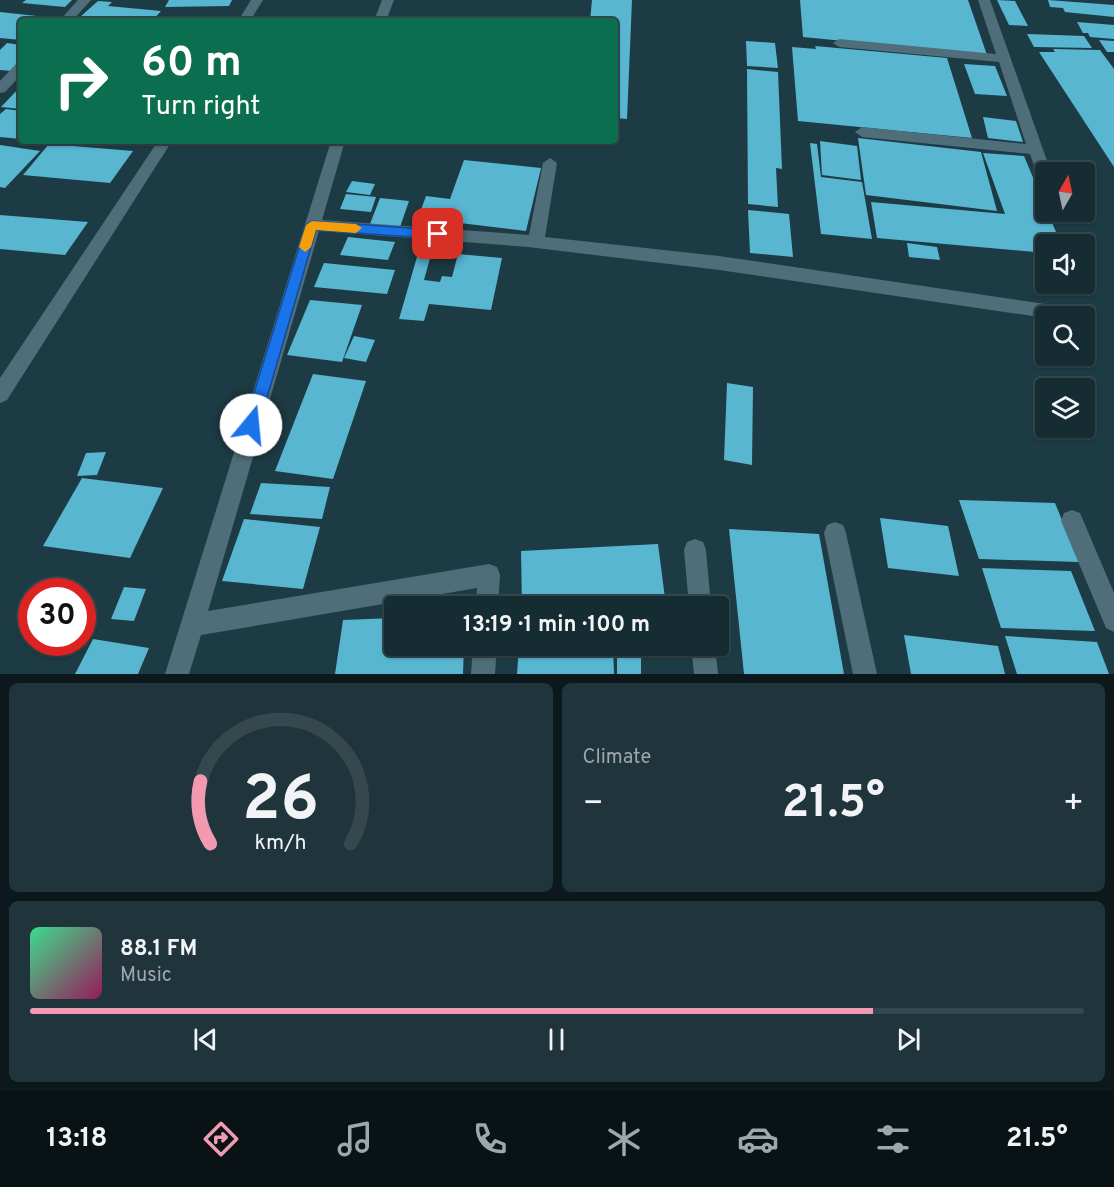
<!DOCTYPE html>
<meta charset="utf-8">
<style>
:root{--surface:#162c33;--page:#1f343b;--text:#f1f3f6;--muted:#9ea7ac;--line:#35484e;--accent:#f19ab2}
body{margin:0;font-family:Overpass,sans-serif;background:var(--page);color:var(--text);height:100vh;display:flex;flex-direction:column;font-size:22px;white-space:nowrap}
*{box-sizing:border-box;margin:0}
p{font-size:20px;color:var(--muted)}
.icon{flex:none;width:33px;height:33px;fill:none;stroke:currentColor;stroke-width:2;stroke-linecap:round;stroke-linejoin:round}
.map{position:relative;height:674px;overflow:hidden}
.details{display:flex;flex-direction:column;gap:9px;padding:9px;background:#0c181c;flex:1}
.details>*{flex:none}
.guide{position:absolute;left:18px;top:18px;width:600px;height:126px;border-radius:6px;box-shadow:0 2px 4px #0004,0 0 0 2px var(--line);background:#0b6e4f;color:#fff;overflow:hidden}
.needle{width:39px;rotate:9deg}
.buttons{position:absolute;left:1035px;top:162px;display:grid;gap:12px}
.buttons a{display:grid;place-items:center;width:60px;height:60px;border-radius:6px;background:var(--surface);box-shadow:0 2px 4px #0004,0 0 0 2px var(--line);font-size:30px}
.speed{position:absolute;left:18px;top:578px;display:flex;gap:12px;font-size:30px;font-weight:700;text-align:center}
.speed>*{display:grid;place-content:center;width:78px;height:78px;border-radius:50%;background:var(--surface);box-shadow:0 2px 4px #0004,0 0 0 2px var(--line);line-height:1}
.speed .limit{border:9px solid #d22;background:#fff;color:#111}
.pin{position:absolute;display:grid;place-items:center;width:51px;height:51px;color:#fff;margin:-26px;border-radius:12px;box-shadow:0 3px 9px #0006}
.me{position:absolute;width:66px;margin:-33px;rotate:17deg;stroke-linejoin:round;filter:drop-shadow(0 0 4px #0008)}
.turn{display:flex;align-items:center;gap:21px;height:126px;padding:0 24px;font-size:27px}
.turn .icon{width:78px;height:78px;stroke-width:2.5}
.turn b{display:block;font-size:42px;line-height:51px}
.big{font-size:45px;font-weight:700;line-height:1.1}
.details .card{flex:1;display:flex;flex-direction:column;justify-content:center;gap:9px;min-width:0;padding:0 21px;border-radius:9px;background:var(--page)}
.details .dial{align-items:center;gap:0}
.dial svg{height:156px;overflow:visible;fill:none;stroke:var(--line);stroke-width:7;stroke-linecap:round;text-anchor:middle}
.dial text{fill:var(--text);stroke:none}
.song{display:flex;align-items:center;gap:18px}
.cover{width:72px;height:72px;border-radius:9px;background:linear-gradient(135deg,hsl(150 70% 55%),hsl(330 70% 35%))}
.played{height:6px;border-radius:3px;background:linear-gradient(90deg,var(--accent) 80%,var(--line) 80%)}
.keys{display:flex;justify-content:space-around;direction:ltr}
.heat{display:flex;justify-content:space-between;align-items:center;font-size:33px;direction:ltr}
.details .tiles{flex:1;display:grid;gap:9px;grid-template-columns:1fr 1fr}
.card:last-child{grid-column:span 2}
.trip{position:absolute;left:384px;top:596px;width:345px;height:60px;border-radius:6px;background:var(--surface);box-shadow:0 2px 4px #0004,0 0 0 2px var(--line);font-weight:700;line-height:60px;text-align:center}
.menu{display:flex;height:96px;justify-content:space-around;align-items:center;background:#091214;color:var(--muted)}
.menu .icon{width:42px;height:42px}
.menu .on{color:var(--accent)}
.menu b{font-size:27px;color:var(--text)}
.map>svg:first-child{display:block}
</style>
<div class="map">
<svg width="1114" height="674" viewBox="0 0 1114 674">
<rect width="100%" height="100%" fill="#1d3b44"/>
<!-- building -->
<g fill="#58b6d1">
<path d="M26,0H72L65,7L22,3Z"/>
<path d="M169,0H232L229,6L165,7Z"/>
<path d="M592,0H632L627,119L615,118V21H590Z"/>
<path d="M800,0H968L987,55L803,37Z"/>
<path d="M997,0L1015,1L1028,26L1009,25Z"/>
<path d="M1048,0L1114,5V17L1065,12L1063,8L1050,7Z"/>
<path d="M98,1L112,2L108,6L161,11L152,21H115L80,17Z"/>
<path d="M0,12L46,17L41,21H21V40L0,38Z"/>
<path d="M1077,22L1114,25V39L1090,37L1088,33H1083Z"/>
<path d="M1027,34L1084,36L1092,48L1034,47Z"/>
<path d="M1099,40L1114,41V52H1107Z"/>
<path d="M746,41L775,43L778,68L747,66Z"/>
<path d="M7,43L21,45V61L11,71L0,70V50Z"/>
<path d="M815,46L947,58L972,138L798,121L792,47L816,49Z"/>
<path d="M1053,49L1100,50L1114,69V167L1039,52H1055Z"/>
<path d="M964,64L995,66L1007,96L975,94Z"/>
<path d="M747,69L778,72L782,169L776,168L778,207L748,204Z"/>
<path d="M21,86V109L1,107Z"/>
<path d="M6,109L21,111V139L0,137V114Z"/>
<path d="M983,117L1016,121L1023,142L988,138Z"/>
<path d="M858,138L981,152L997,211L866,195Z"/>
<path d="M820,141L857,146L861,180L822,175Z"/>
<path d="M810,143L817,144L821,177L862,182L872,239L821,234Z"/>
<path d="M49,144L133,151L110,183L23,175Z"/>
<path d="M0,145L40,151L5,188L0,187Z"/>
<path d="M983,153L1024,156L1061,244H1046V253L877,238L871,202L1005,214Z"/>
<path d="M464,160L541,168L526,231L418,218L426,196L450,199Z"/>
<path d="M352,181L375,184L370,195L346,192Z"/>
<path d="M346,194L376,197L371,212L340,209Z"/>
<path d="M380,198L409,201L400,227L370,224Z"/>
<path d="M748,210L789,214L793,257L750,253Z"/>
<path d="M0,215L88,222L65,255L0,249Z"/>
<path d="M348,237L395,242L388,260L340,255Z"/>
<path d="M907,243L937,247L940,260L909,257Z"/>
<path d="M419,250L432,251L424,280L440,282L442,276L452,277L458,254L502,258L491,310L429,304L424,321L399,319Z"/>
<path d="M324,263L395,270L387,294L314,287Z"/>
<path d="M310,300L362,305L342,362L287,355Z"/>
<path d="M354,336L375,340L366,362L344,358Z"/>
<path d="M313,374L366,381L333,479L275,471Z"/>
<path d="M727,383L753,387L752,465L724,460Z"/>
<path d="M106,452L97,475L77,476L86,453Z"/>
<path d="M82,478L163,488L130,558L43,546Z"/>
<path d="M261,483L330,487L322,519L250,514Z"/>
<path d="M959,500L1055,503L1079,562L979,559Z"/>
<path d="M880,518L948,526L959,576L888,568Z"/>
<path d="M244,519L320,527L303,589L222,581Z"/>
<path d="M729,529L819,534L844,674H744Z"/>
<path d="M658,544L666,606H522L521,551Z"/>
<path d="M982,568L1071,571L1095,631L1001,628Z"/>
<path d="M124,587L146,589L134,621L111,619Z"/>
<path d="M394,618V645H464L463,674H335L343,620Z"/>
<path d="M904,635L998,646L1005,674H911Z"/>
<path d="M1005,636L1097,642L1109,674H1017Z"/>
<path d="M93,639L149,648L138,674H75Z"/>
<path d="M519,645H613L614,674H517Z"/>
<rect x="617" y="645" width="24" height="29"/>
</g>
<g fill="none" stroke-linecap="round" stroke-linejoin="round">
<!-- minor -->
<g fill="#4f6e79" fill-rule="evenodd">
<path d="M78,0H91L72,21H59Z"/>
<path d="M251,0H263L250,21H238Z"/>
<path d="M382,0H394L386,21H374Z"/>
<path d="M978,0H990L1051,172H1046V183L1040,182L1030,154L862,137L855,132L862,127L1026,144L999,62L839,47L833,43L839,39L996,54Z"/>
<path d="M21,63V75L5,92L0,93V81L16,64Z"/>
<path d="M158,141H172L7,400L0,403V378Z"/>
<path d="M331,141H345L322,220L529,235L543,163L550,158L557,163L545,237L719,256L1086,310L1092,312L1095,317L1092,322L1086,324L1084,316L1046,318L719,270L528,247L319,231L208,611L489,564L497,567L500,575L498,606H476L477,588L201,635L189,674H165Z"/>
<path d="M1072,510L1080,513L1114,593V632L1106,628L1061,521L1064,513Z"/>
<path d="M835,522L843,525L846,533L877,674H853L824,533L827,525Z"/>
<path d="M695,539L703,542L706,550L711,606H689L684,550L687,542Z"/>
<path d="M473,645H497L495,674H471Z"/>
<path d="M691,645H715L718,674H694Z"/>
</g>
</g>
<!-- route -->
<path fill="#1a73e8" stroke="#114b97" stroke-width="1.5" d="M312,221L438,230L444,234L438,239L316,230L259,425L257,430L251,432L246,430L244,425L306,225Z"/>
<!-- slow -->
<path fill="#f59e0b" d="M312,221L356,224L362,228L356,233L316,230L311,247L305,252L299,247L306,225Z"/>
</svg>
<div class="buttons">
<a><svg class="needle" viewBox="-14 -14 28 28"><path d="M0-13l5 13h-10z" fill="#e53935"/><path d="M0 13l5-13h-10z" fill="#9ea7ac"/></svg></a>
<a><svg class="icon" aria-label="sound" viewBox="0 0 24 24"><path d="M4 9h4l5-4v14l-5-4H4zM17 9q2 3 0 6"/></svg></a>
<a><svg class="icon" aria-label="search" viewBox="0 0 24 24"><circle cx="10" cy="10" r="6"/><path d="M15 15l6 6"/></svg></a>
<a><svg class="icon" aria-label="layers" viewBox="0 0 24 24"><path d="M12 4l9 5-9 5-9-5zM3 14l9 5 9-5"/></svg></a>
</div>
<div class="speed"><div class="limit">30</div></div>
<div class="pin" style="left:438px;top:234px;background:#d93025"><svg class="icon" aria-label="arrive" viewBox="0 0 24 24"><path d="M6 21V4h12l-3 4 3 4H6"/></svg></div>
<svg class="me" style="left:251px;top:425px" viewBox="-20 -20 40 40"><circle r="19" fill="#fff"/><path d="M0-13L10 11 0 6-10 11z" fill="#1a73e8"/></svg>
<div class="trip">13:19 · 1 min · 100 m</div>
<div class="guide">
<div class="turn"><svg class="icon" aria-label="right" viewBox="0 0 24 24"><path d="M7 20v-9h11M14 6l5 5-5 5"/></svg><div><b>60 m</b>Turn right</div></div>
</div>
</div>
<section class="details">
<div class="tiles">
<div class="card dial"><svg viewBox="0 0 100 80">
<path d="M14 69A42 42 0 1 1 86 69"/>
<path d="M14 69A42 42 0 0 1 9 37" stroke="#f19ab2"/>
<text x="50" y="56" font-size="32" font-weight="700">26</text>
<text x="50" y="72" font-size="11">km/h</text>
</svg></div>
<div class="card"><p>Climate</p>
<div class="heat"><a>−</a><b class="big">21.5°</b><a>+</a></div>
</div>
<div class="card">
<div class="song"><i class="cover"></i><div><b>88.1 FM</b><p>Music</p></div></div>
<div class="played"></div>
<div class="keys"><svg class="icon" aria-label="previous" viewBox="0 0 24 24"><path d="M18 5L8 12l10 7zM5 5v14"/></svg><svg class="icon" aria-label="pause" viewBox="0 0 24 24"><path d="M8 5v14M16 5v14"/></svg><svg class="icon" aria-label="next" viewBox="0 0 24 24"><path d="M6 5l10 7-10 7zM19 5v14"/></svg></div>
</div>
</div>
</section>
<nav class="menu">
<b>13:18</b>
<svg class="icon on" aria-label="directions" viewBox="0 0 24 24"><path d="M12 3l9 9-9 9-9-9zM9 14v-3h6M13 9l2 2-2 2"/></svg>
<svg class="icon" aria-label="music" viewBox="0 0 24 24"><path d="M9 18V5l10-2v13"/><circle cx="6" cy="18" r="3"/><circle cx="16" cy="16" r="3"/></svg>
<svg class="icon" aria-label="phone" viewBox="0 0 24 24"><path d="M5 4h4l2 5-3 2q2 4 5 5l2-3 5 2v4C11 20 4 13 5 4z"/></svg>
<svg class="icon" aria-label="climate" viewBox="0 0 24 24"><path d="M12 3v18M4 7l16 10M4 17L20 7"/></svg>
<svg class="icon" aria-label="car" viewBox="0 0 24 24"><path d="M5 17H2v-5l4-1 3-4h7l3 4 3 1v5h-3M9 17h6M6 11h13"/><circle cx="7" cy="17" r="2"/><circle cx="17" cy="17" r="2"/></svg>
<svg class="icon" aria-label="filters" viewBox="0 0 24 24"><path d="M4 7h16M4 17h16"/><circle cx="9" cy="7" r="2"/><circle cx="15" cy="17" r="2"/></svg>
<b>21.5°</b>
</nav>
